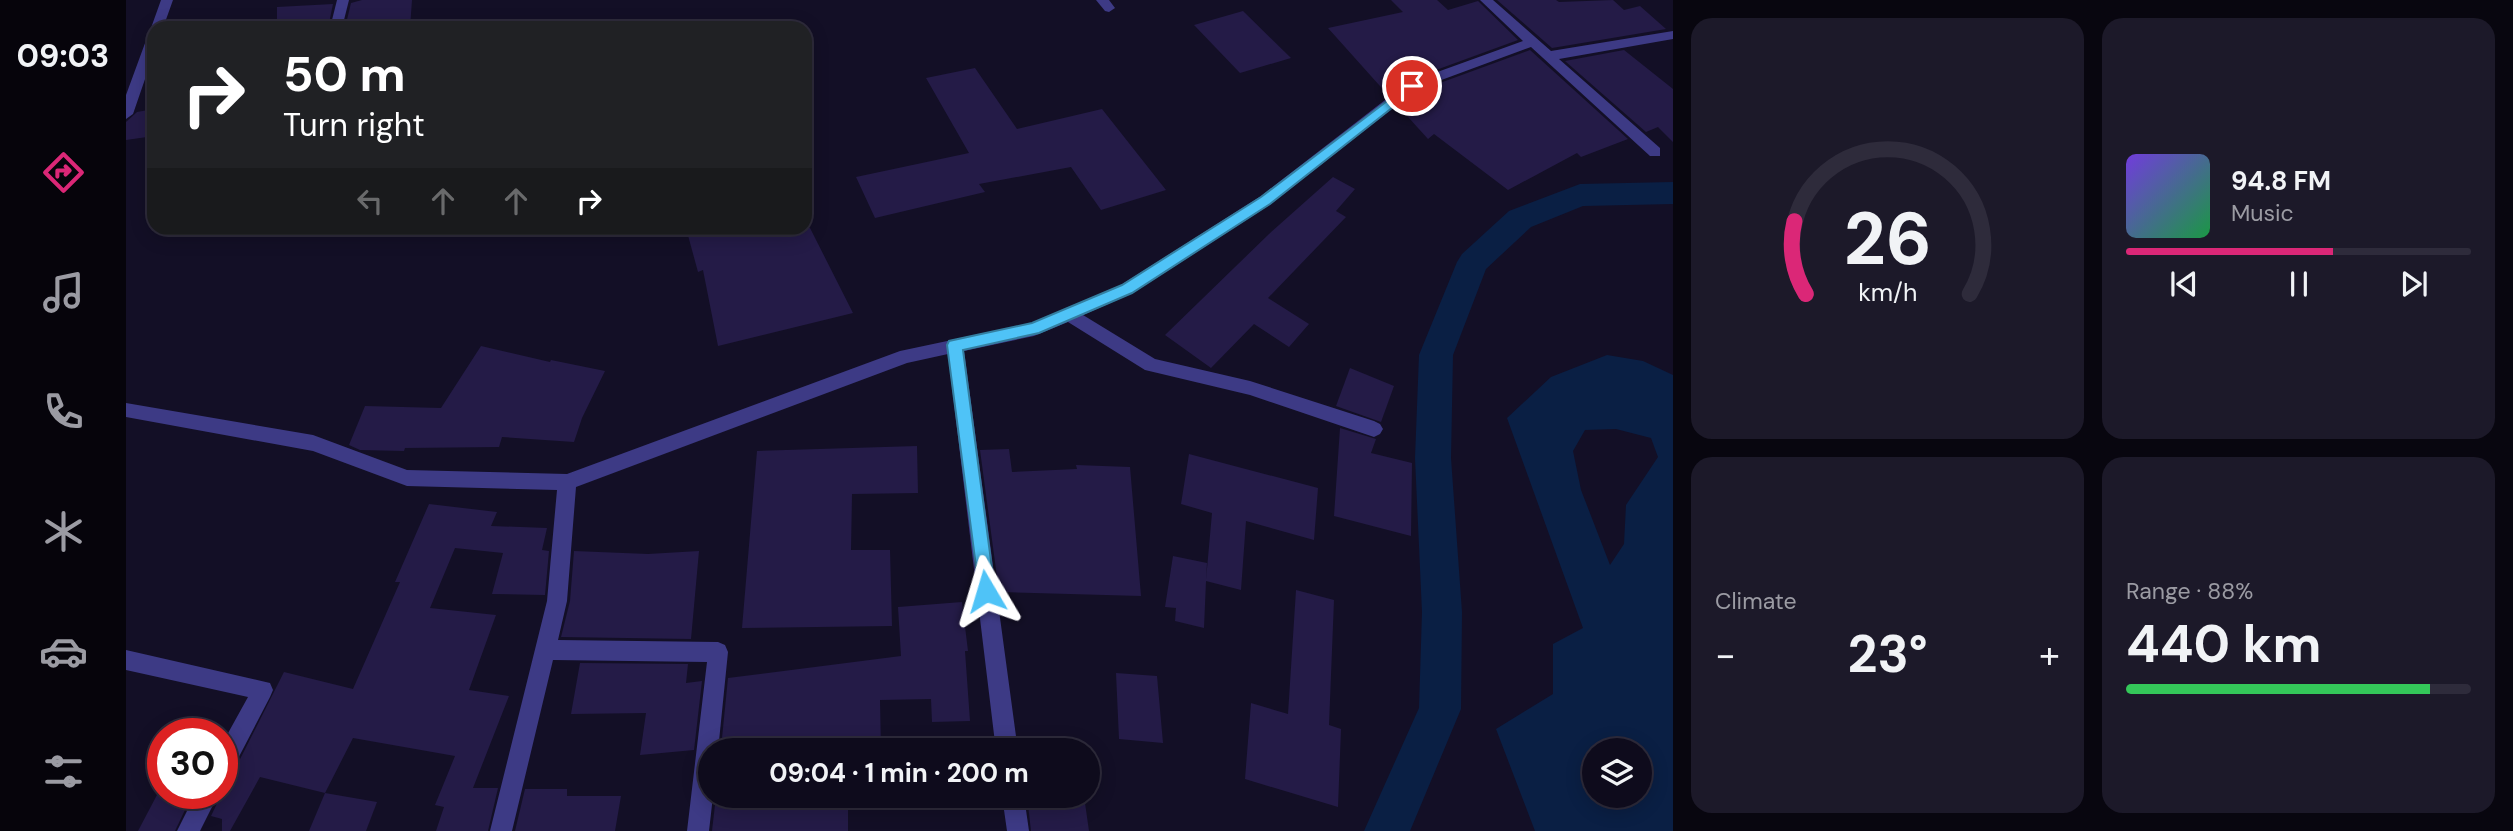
<!DOCTYPE html>
<meta charset="utf-8">
<style>
:root{--surface:#0e0b1c;--page:#1c1929;--text:#f1f3f6;--muted:#9b9ba3;--line:#2e2b3b;--accent:#db2777}
body{margin:0;font-family:"DM Sans",sans-serif;background:var(--page);color:var(--text);height:100vh;display:flex;flex-direction:column;font-size:26px;white-space:nowrap}
*{box-sizing:border-box;margin:0}
p{font-size:23px;color:var(--muted)}
.icon{flex:none;width:38px;height:38px;fill:none;stroke:currentColor;stroke-width:2;stroke-linecap:round;stroke-linejoin:round}
.map{position:relative;flex:1;overflow:hidden}
.details{display:flex;flex-direction:column;gap:18px;padding:18px;background:#08060f;width:840px}
.details>*{flex:none}
.guide{position:absolute;left:21px;top:21px;width:665px;height:214px;border-radius:21px;box-shadow:0 4px 18px #0003,0 0 0 2px var(--line);background:#202124;color:#fff;overflow:hidden}
.fabs{position:absolute;left:1456px;top:738px;display:grid;gap:14px}
.fabs a{display:grid;place-items:center;width:70px;height:70px;border-radius:50%;background:var(--surface);box-shadow:0 4px 18px #0003,0 0 0 2px var(--line);font-size:35px}
.speed{position:absolute;left:21px;top:718px;display:flex;gap:14px;font-size:35px;font-weight:700;text-align:center}
.speed>*{display:grid;place-content:center;width:91px;height:91px;border-radius:50%;background:var(--surface);box-shadow:0 4px 18px #0003,0 0 0 2px var(--line);line-height:1}
.speed .limit{border:10px solid #d22;background:#fff;color:#111}
.pin{position:absolute;display:grid;place-items:center;width:60px;height:60px;color:#fff;margin:-30px;border:4px solid #fff;border-radius:50%;box-shadow:0 2px 7px #0007}
.me{position:absolute;width:77px;margin:-38px;rotate:353deg;stroke-linejoin:round;filter:drop-shadow(0 0 5px #0008)}
.turn{display:flex;align-items:center;gap:24px;height:147px;padding:0 21px;font-size:32px}
.turn .icon{width:91px;height:91px;stroke-width:2.5}
.turn b{display:block;font-size:49px;line-height:60px}
.lanes{display:flex;align-items:center;height:66px;padding:0 21px;background:#0003;justify-content:center;gap:35px;direction:ltr}
.lanes .off{opacity:.35}
.big{font-size:52px;font-weight:700;line-height:1.1}
.details .widget{flex:1;display:flex;flex-direction:column;justify-content:center;gap:10px;min-width:0;padding:0 24px;border-radius:21px;background:var(--page)}
.details .dial{align-items:center;gap:0}
.dial svg{height:182px;overflow:visible;fill:none;stroke:var(--line);stroke-width:7;stroke-linecap:round;text-anchor:middle}
.dial text{fill:var(--text);stroke:none}
.song{display:flex;align-items:center;gap:21px}
.cover{width:84px;height:84px;border-radius:10px;background:linear-gradient(135deg,hsl(260 70% 55%),hsl(140 70% 35%))}
.played{height:7px;border-radius:4px;background:linear-gradient(90deg,var(--accent) 60%,var(--line) 60%)}
.keys{display:flex;justify-content:space-around;direction:ltr}
.heat{display:flex;justify-content:space-between;align-items:center;font-size:38px;direction:ltr}
.charge{height:10px;border-radius:5px;background:linear-gradient(90deg,#34c759 88%,var(--line) 0)}
.details .tiles{flex:1;display:grid;gap:18px;grid-template-columns:repeat(2,1fr)}
.trip{position:absolute;left:572px;top:738px;width:402px;height:70px;border-radius:35px;background:var(--surface);box-shadow:0 4px 18px #0003,0 0 0 2px var(--line);font-weight:700;line-height:70px;text-align:center}
main{display:flex;flex:1;min-height:0}
.tab-bar{display:flex;flex-direction:column;width:126px;justify-content:space-around;align-items:center;background:#06040b;color:var(--muted)}
.tab-bar .icon{width:49px;height:49px}
.tab-bar .selected{color:var(--accent)}
.tab-bar b{font-size:32px;color:var(--text)}
.map>svg:first-child{display:block}
</style>
<main>
<nav class="tab-bar">
<b>09:03</b>
<svg class="icon selected" aria-label="directions" viewBox="0 0 24 24"><path d="M12 3l9 9-9 9-9-9zM9 14v-3h6M13 9l2 2-2 2"/></svg>
<svg class="icon" aria-label="music" viewBox="0 0 24 24"><path d="M9 18V5l10-2v13"/><circle cx="6" cy="18" r="3"/><circle cx="16" cy="16" r="3"/></svg>
<svg class="icon" aria-label="phone" viewBox="0 0 24 24"><path d="M5 4h4l2 5-3 2q2 4 5 5l2-3 5 2v4C11 20 4 13 5 4z"/></svg>
<svg class="icon" aria-label="climate" viewBox="0 0 24 24"><path d="M12 3v18M4 7l16 10M4 17L20 7"/></svg>
<svg class="icon" aria-label="car" viewBox="0 0 24 24"><path d="M5 17H2v-5l4-1 3-4h7l3 4 3 1v5h-3M9 17h6M6 11h13"/><circle cx="7" cy="17" r="2"/><circle cx="17" cy="17" r="2"/></svg>
<svg class="icon" aria-label="filters" viewBox="0 0 24 24"><path d="M4 7h16M4 17h16"/><circle cx="9" cy="7" r="2"/><circle cx="15" cy="17" r="2"/></svg>
</nav>
<div class="map">
<svg width="1547" height="831" viewBox="0 0 1547 831">
<rect width="100%" height="100%" fill="#130f26"/>
<!-- water -->
<path fill="#0a1f44" fill-rule="evenodd" d="M1481,355L1517,361L1547,375V831H1409L1370,729L1427,694V644L1457,628L1381,418L1425,377ZM1490,429L1525,438L1532,457L1500,505L1498,544L1484,565L1455,490L1447,451L1459,430ZM1468,751H1514V796H1468Z"/>
<g fill="none" stroke-linecap="round" stroke-linejoin="round">
<!-- canal -->
<path fill="#0a1f44" fill-rule="evenodd" d="M1547,182V204L1457,206L1405,227L1360,269L1327,355L1325,458L1336,612L1335,709L1284,831H1238L1293,708L1296,612L1289,458L1293,355L1331,262L1336,254L1383,211L1454,184Z"/>
</g>
<!-- building -->
<g fill="#241b47">
<path d="M236,0H286L284,28H219L225,3Z"/>
<path d="M1265,0H1311L1322,10L1352,1L1392,40L1280,81L1262,95L1202,28L1277,12Z"/>
<path d="M1371,0H1430L1433,2L1487,0L1498,10L1514,6L1540,29L1426,48Z"/>
<path d="M207,4L202,28H151V7Z"/>
<path d="M1117,11L1165,58L1114,73L1068,25Z"/>
<path d="M1404,50L1502,139L1455,157L1451,153L1382,190L1308,134L1302,139L1273,107L1292,91Z"/>
<path d="M1498,50L1547,89V142L1532,127L1520,132L1439,61Z"/>
<path d="M849,68L891,129L976,109L1040,190L975,210L945,167L853,184L859,192L749,218L730,177L843,153L800,78Z"/>
<path d="M28,109V136L0,140V122L11,112Z"/>
<path d="M1207,177L1229,189L1210,211L1220,217L1142,298L1183,324L1163,347L1128,324L1085,368L1039,335L1143,234Z"/>
<path d="M560,228H684L727,313L592,346L577,270L572,272Z"/>
<path d="M355,346L424,362L425,360L479,371L456,418L448,442L376,437L373,447L279,448L278,451L234,450L223,445L239,406L315,408Z"/>
<path d="M1224,368L1268,386L1255,422L1210,406Z"/>
<path d="M1214,428L1250,439L1245,453L1286,463L1285,536L1208,516Z"/>
<path d="M791,446L792,493L726,494L725,550H764L766,626L616,628L631,451Z"/>
<path d="M883,449L886,472L951,469L950,465L1004,467L1015,596L873,592L854,450Z"/>
<path d="M1063,454L1192,488L1188,540L1120,521L1115,590L1080,581L1078,628L1049,621L1050,608L1039,607L1047,556L1081,563L1080,580L1086,513L1055,504Z"/>
<path d="M303,504L371,512L365,526L421,528L416,550L423,551L419,595L366,594L377,553L329,548L304,608L370,615L343,690L383,696L347,788H372L362,831H310L318,807L309,805L329,756L227,738L199,793L134,777L104,831H96V819L85,816L96,793V779L106,775L158,672L227,689L274,582H269Z"/>
<path d="M448,551L522,554L573,551L565,639L435,637L444,601Z"/>
<path d="M1170,590L1208,600L1203,725L1215,729L1212,807L1119,779L1125,703L1162,714Z"/>
<path d="M836,602L842,651H839L844,721L806,722L805,699L754,700L755,751H701V740L595,748L602,678L775,656L772,607Z"/>
<path d="M454,663L562,664L560,683L576,681L568,750L514,755L520,713L445,714Z"/>
<path d="M990,673L1031,676L1037,743L993,739Z"/>
<path d="M951,741L952,751H895L894,743Z"/>
<path d="M399,789H441V796H495L489,831H389Z"/>
<path d="M32,793H67L49,831H12Z"/>
<path d="M199,793L251,802L240,831H183Z"/>
<path d="M590,796H722V831H586Z"/>
<path d="M901,796H958L963,831H905Z"/>
</g>
<g fill="none" stroke-linecap="round" stroke-linejoin="round">
<!-- street -->
<g fill="#3d3a85" fill-rule="evenodd">
<path d="M35,0H47L37,28H28V53L7,114L0,119V95L22,35L27,31L25,28Z"/>
<path d="M211,0H223L216,28H204Z"/>
<path d="M970,0H983L989,8L983,12L979,11Z"/>
<path d="M1354,0H1367L1425,51L1547,31V39L1433,59L1534,148V156H1524L1405,47L1291,89L1145,204L1007,293L957,315L1029,359L1124,381L1248,421L1254,424L1257,429L1254,434L1248,437L1124,395L1019,370L942,322L908,336L838,351L892,751H870L822,354L781,363L450,487L441,601L432,640L592,642L599,645L602,652L592,751H584V796H587L583,831H561L581,662L427,660L386,831H364L421,601L431,490L281,486L187,451L0,417V403L187,435L281,470L441,474L774,351L906,323L995,285L1135,196L1281,83L1397,41Z"/>
<path d="M0,650L144,683L147,690L144,697L104,774L96,777V744L122,697L0,670Z"/>
<path d="M70,793H93L74,831H51Z"/>
<path d="M876,796H898L903,831H881Z"/>
</g>
</g>
<!-- route -->
<path fill="#4fc3f7" stroke="#337fa1" stroke-width="2" d="M1286,82L1290,83V89L1144,204L1006,293L913,333L837,350L869,591L866,597L860,599L854,597L821,345L823,341L906,323L996,285L1135,197Z"/>
</svg>
<div class="fabs">
<a><svg class="icon" aria-label="layers" viewBox="0 0 24 24"><path d="M12 4l9 5-9 5-9-5zM3 14l9 5 9-5"/></svg></a>
</div>
<div class="speed"><div class="limit">30</div></div>
<div class="pin" style="left:1286px;top:86px;background:#d93025"><svg class="icon" aria-label="arrive" viewBox="0 0 24 24"><path d="M6 21V4h12l-3 4 3 4H6"/></svg></div>
<svg class="me" style="left:860px;top:591px" viewBox="-20 -20 40 40"><path d="M0-17L14 15 0 8-14 15z" fill="#4fc3f7" stroke="#fff" stroke-width="4"/></svg>
<div class="trip">09:04 · 1 min · 200 m</div>
<div class="guide">
<div class="turn"><svg class="icon" aria-label="right" viewBox="0 0 24 24"><path d="M7 20v-9h11M14 6l5 5-5 5"/></svg><div><b>50 m</b>Turn right</div></div>
<div class="lanes"><svg class="icon off" aria-label="left" viewBox="0 0 24 24"><path d="M17 20v-9H6M10 6l-5 5 5 5"/></svg><svg class="icon off" aria-label="ahead" viewBox="0 0 24 24"><path d="M12 20V5M6 11l6-6 6 6"/></svg><svg class="icon off" aria-label="ahead" viewBox="0 0 24 24"><path d="M12 20V5M6 11l6-6 6 6"/></svg><svg class="icon" aria-label="right" viewBox="0 0 24 24"><path d="M7 20v-9h11M14 6l5 5-5 5"/></svg></div>
</div>
</div>
<section class="details">
<div class="tiles">
<div class="widget dial"><svg viewBox="0 0 100 80">
<path d="M14 69A42 42 0 1 1 86 69"/>
<path d="M14 69A42 42 0 0 1 9 37" stroke="#db2777"/>
<text x="50" y="56" font-size="32" font-weight="700">26</text>
<text x="50" y="72" font-size="11">km/h</text>
</svg></div>
<div class="widget">
<div class="song"><i class="cover"></i><div><b>94.8 FM</b><p>Music</p></div></div>
<div class="played"></div>
<div class="keys"><svg class="icon" aria-label="previous" viewBox="0 0 24 24"><path d="M18 5L8 12l10 7zM5 5v14"/></svg><svg class="icon" aria-label="pause" viewBox="0 0 24 24"><path d="M8 5v14M16 5v14"/></svg><svg class="icon" aria-label="next" viewBox="0 0 24 24"><path d="M6 5l10 7-10 7zM19 5v14"/></svg></div>
</div>
<div class="widget"><p>Climate</p>
<div class="heat"><a>−</a><b class="big">23°</b><a>+</a></div>
</div>
<div class="widget"><p>Range · 88%</p><b class="big">440 km</b><div class="charge"></div></div>
</div>
</section>
</main>
